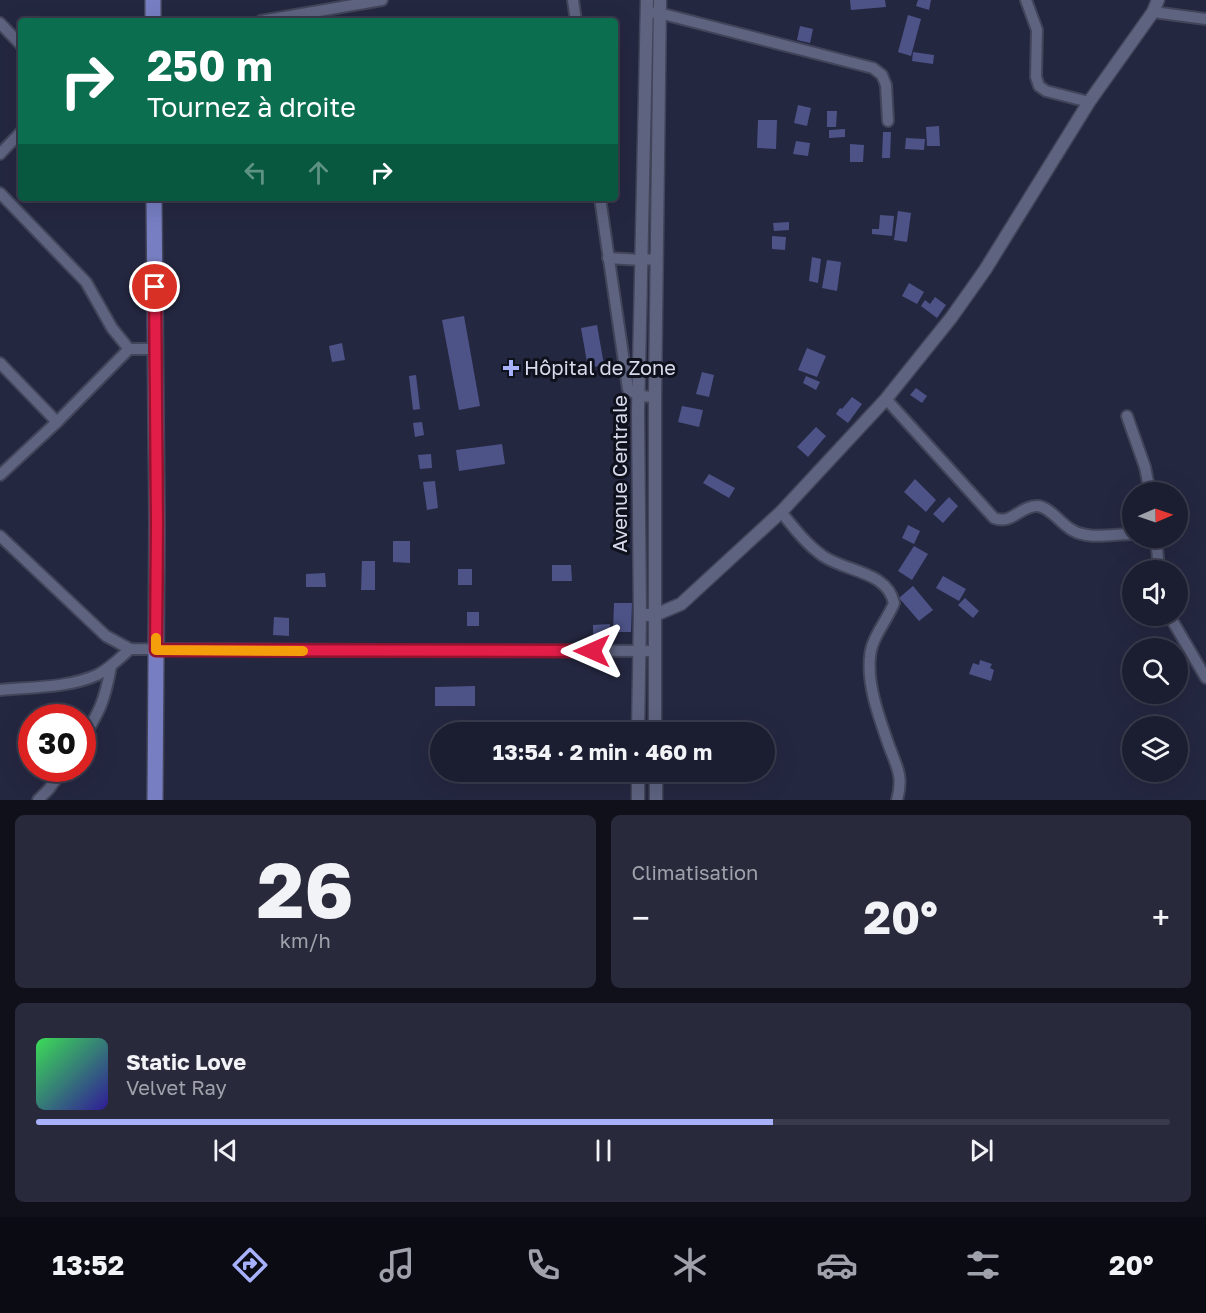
<!DOCTYPE html>
<html lang="fr">
<meta charset="utf-8">
<style>
:root{--surface:#1b1d30;--page:#282a3c;--text:#f1f3f6;--muted:#a0a2ab;--line:#393b4c;--accent:#a7b1fc}
body{margin:0;font-family:"Golos Text",sans-serif;background:var(--page);color:var(--text);height:100vh;display:flex;flex-direction:column;font-size:22px;white-space:nowrap}
*{box-sizing:border-box;margin:0}
p{font-size:20px;color:var(--muted)}
.icon{flex:none;width:33px;height:33px;fill:none;stroke:currentColor;stroke-width:2;stroke-linecap:round;stroke-linejoin:round}
.map{position:relative;height:800px;overflow:hidden}
.drawer{display:flex;flex-direction:column;gap:15px;padding:15px;background:#0f101a;flex:1}
.drawer>*{flex:none}
.guide{position:absolute;left:18px;top:18px;width:600px;height:183px;border-radius:6px;box-shadow:0 6px 24px #0002,0 0 0 2px var(--line);background:#0b6e4f;color:#fff;overflow:hidden}
.needle{width:39px;rotate:88deg}
.controls{position:absolute;left:1122px;top:482px;display:grid;gap:12px}
.controls a{display:grid;place-items:center;width:66px;height:66px;border-radius:50%;background:var(--surface);box-shadow:0 6px 24px #0002,0 0 0 2px var(--line);font-size:30px}
.speed{position:absolute;left:18px;top:704px;display:flex;gap:12px;font-size:30px;font-weight:700;text-align:center}
.speed>*{display:grid;place-content:center;width:78px;height:78px;border-radius:50%;background:var(--surface);box-shadow:0 6px 24px #0002,0 0 0 2px var(--line);line-height:1}
.speed .limit{border:9px solid #d22;background:#fff;color:#111}
.pin{position:absolute;display:grid;place-items:center;width:51px;height:51px;color:#fff;margin:-26px;border:3px solid #fff;border-radius:50%;box-shadow:0 2px 6px #0007}
.me{position:absolute;width:66px;margin:-33px;rotate:270deg;stroke-linejoin:round;filter:drop-shadow(0 0 4px #0008)}
.turn{display:flex;align-items:center;gap:21px;height:126px;padding:0 30px;font-size:27px}
.turn .icon{width:78px;height:78px;stroke-width:2.5}
.turn b{display:block;font-size:42px;line-height:51px}
.lanes{display:flex;align-items:center;height:57px;padding:0 30px;background:#0003;justify-content:center;gap:30px;direction:ltr}
.lanes .off{opacity:.35}
.big{font-size:45px;font-weight:700;line-height:1.1}
.drawer .tile{flex:1;display:flex;flex-direction:column;justify-content:center;gap:9px;min-width:0;padding:0 21px;border-radius:9px;background:var(--page)}
.drawer .dial{align-items:center;gap:0}
.dial b{font-size:78px;line-height:1}
.song{display:flex;align-items:center;gap:18px}
.cover{width:72px;height:72px;border-radius:9px;background:linear-gradient(135deg,hsl(130 70% 55%),hsl(250 70% 35%))}
.played{height:6px;border-radius:3px;background:linear-gradient(90deg,var(--accent) 65%,var(--line) 65%)}
.keys{display:flex;justify-content:space-around;direction:ltr}
.heat{display:flex;justify-content:space-between;align-items:center;font-size:33px;direction:ltr}
.drawer .tiles{flex:1;display:grid;gap:15px;grid-template-columns:1fr 1fr}
.tile:last-child{grid-column:span 2}
.trip{position:absolute;left:430px;top:722px;width:345px;height:60px;border-radius:30px;background:var(--surface);box-shadow:0 6px 24px #0002,0 0 0 2px var(--line);font-weight:700;line-height:60px;text-align:center}
.tab-bar{display:flex;height:96px;justify-content:space-around;align-items:center;background:#0b0c13;color:var(--muted)}
.tab-bar .icon{width:42px;height:42px}
.tab-bar .on{color:var(--accent)}
.tab-bar b{font-size:27px;color:var(--text)}
.map>svg:first-child{display:block}
</style>
<div class="map">
<svg width="1206" height="800" viewBox="0 0 1206 800">
<rect width="100%" height="100%" fill="#242740"/>
<!-- building -->
<g fill="#4d5387">
<path d="M850,0H885L886,7L851,10Z"/>
<path d="M918,0H931L929,10L916,6Z"/>
<path d="M908,15L921,19L911,56L898,52Z"/>
<path d="M800,26L813,29L810,43L797,40Z"/>
<path d="M913,52L934,55L933,64L912,61Z"/>
<path d="M798,105L811,108L807,126L794,123Z"/>
<path d="M827,111H837L836,127H827Z"/>
<path d="M758,120H777L776,149L757,148Z"/>
<path d="M939,126L940,146H927L926,127Z"/>
<path d="M845,129V137L829,138V130Z"/>
<path d="M883,132H891L890,158H882Z"/>
<path d="M906,138L925,139L924,150L905,149Z"/>
<path d="M796,141L810,143L808,156L793,154Z"/>
<path d="M850,144L864,145L863,162H850Z"/>
<path d="M898,211L911,213L907,242L894,240Z"/>
<path d="M880,215L894,216L892,236L872,234V229H879Z"/>
<path d="M789,222V230L774,231L773,223Z"/>
<path d="M772,236L786,237L785,250L772,249Z"/>
<path d="M812,257L821,259L818,283L809,281Z"/>
<path d="M827,260L841,262L837,291L822,288Z"/>
<path d="M909,283L924,292L917,304L902,296Z"/>
<path d="M935,297L946,305L937,318L921,306L925,300L930,304Z"/>
<path d="M464,316L480,406L459,410L442,320Z"/>
<path d="M597,325L604,365L588,368L581,328Z"/>
<path d="M342,343L345,360L332,362L329,346Z"/>
<path d="M807,348L826,356L817,377L798,370Z"/>
<path d="M702,372L714,375L709,397L696,394Z"/>
<path d="M416,375L420,409L413,410L409,376Z"/>
<path d="M806,376L820,382L816,390L803,383Z"/>
<path d="M916,388L927,396L922,403L910,395Z"/>
<path d="M852,397L862,404L848,423L836,414L840,408L842,409Z"/>
<path d="M682,406L703,410L699,427L678,422Z"/>
<path d="M422,422L424,435L415,437L413,423Z"/>
<path d="M816,427L826,436L808,457L797,447Z"/>
<path d="M502,444L505,464L459,471L456,450Z"/>
<path d="M431,454L432,468L420,469L418,455Z"/>
<path d="M709,474L735,488L729,498L703,483Z"/>
<path d="M915,479L936,500L926,512L904,492Z"/>
<path d="M435,481L438,508L427,510L423,482Z"/>
<path d="M949,497L958,506L943,523L933,514Z"/>
<path d="M908,525L920,531L914,544L902,538Z"/>
<path d="M393,541H410V563L393,562Z"/>
<path d="M914,546L928,554L912,580L898,571Z"/>
<path d="M362,561H375V590H361Z"/>
<path d="M552,565H571L572,581H552Z"/>
<rect x="458" y="569" width="14" height="16"/>
<path d="M325,573L326,587H306V574Z"/>
<path d="M943,576L966,589L959,601L936,588Z"/>
<path d="M913,586L933,610L919,621L899,598Z"/>
<path d="M965,598L979,611L973,618L958,605Z"/>
<path d="M614,603H632L631,632H613Z"/>
<rect x="467" y="612" width="12" height="14"/>
<path d="M274,617L289,618V636L273,635Z"/>
<path d="M610,624V638H593V625Z"/>
<path d="M980,660L992,664L990,668L994,670L991,681L969,674L973,663L979,665Z"/>
<path d="M475,686V706H435V687Z"/>
</g>
<g fill="none" stroke-linecap="round" stroke-linejoin="round">
<defs>
<g id="minor">
<path d="M573,0L576,21"/>
<path d="M1026,0L1037,30L1036,77L1039,86L1046,91L1089,102"/>
<path d="M647,12L659,13L873,68L882,75L886,85L888,121"/>
<path d="M1153,12L1206,19"/>
<path d="M261,21L382,0"/>
<path d="M0,23L21,45"/>
<path d="M0,154L21,132"/>
<path d="M0,193L86,282L112,328L129,349H156"/>
<path d="M600,198L628,389L639,396L655,397"/>
<path d="M608,258L641,260L657,259"/>
<path d="M0,363L57,422"/>
<path d="M886,399L994,518C1012,525 1020,506 1037,506C1049,506 1061,524 1072,530C1088,540 1114,534 1132,534"/>
<path d="M1127,416L1145,467L1150,492"/>
<path d="M0,475L57,422L129,349"/>
<path d="M781,512C794,528 806,544 823,556C846,572 887,571 894,603C887,621 871,638 870,657C867,685 879,717 888,743C896,766 904,775 897,800"/>
<path d="M0,536L106,636L130,649L654,651"/>
<path d="M1156,537L1159,570"/>
<path d="M1169,615L1206,678"/>
<path d="M0,690C31,687 68,688 97,675C109,669 120,658 130,649"/>
<path d="M82,740C100,711 105,700 111,666"/>
<path d="M38,800L49,789L64,768"/>
</g>
<g id="tertiary">
<path d="M640,615H655L681,604L781,512L886,399L951,318L985,270L1089,102L1153,12L1158,0"/>
<path d="M638,732L640,615L638,413L647,0"/>
<path d="M655,732V397L660,0"/>
<path d="M656,771V800"/>
<path d="M638,800V771"/>
</g>
<g id="primary">
<path d="M153,21V0"/>
<path d="M154,198L157,524L155,800"/>
</g>
</defs>
<!-- minor casing -->
<use href="#minor" stroke="#424459" stroke-width="14"/>
<!-- tertiary casing -->
<use href="#tertiary" stroke="#424459" stroke-width="15"/>
<!-- primary casing -->
<use href="#primary" stroke="#424459" stroke-width="18"/>
<!-- minor -->
<use href="#minor" stroke="#5e6380" stroke-width="10"/>
<!-- tertiary -->
<use href="#tertiary" stroke="#5e6380" stroke-width="12"/>
<!-- primary -->
<use href="#primary" stroke="#777ec2" stroke-width="15"/>
</g>
<g fill="none" stroke-linecap="round" stroke-linejoin="round">
<defs>
<path id="route" d="M155,287L157,524L156,650L592,651"/>
</defs>
<!-- route casing -->
<use href="#route" stroke="#92132f" stroke-width="15"/>
<!-- route -->
<use href="#route" stroke="#e11d48" stroke-width="10"/>
<!-- slow -->
<path stroke="#f59e0b" stroke-width="10" d="M156,638V650L303,651"/>
</g>
<!-- markers -->
<path fill="#a7b1fc" stroke="#0f111c" stroke-width="2" d="M508 359h6v6h6v6h-6v6h-6v-6h-6v-6h6z"/>
<g text-anchor="middle" stroke-width="6" stroke-linejoin="round" paint-order="stroke">
<!-- poi labels -->
<g font-size="20" fill="#d7daeb" stroke="#0f111c" text-anchor="start">
<text x="524" y="375">Hôpital de Zone</text>
</g>
<!-- street labels -->
<g font-size="20" fill="#d7daeb" stroke="#0f111c">
<text transform="translate(620 474) rotate(-90)" y="7">Avenue Centrale</text>
</g>
</g>
</svg>
<div class="controls">
<a><svg class="needle" viewBox="-14 -14 28 28"><path d="M0-13l5 13h-10z" fill="#e53935"/><path d="M0 13l5-13h-10z" fill="#a0a2ab"/></svg></a>
<a><svg class="icon" aria-label="sound" viewBox="0 0 24 24"><path d="M4 9h4l5-4v14l-5-4H4zM17 9q2 3 0 6"/></svg></a>
<a><svg class="icon" aria-label="search" viewBox="0 0 24 24"><circle cx="10" cy="10" r="6"/><path d="M15 15l6 6"/></svg></a>
<a><svg class="icon" aria-label="layers" viewBox="0 0 24 24"><path d="M12 4l9 5-9 5-9-5zM3 14l9 5 9-5"/></svg></a>
</div>
<div class="speed"><div class="limit">30</div></div>
<div class="pin" style="left:155px;top:287px;background:#d93025"><svg class="icon" aria-label="arrive" viewBox="0 0 24 24"><path d="M6 21V4h12l-3 4 3 4H6"/></svg></div>
<svg class="me" style="left:592px;top:651px" viewBox="-20 -20 40 40"><path d="M0-17L14 15 0 8-14 15z" fill="#e11d48" stroke="#fff" stroke-width="4"/></svg>
<div class="trip">13:54 · 2 min · 460 m</div>
<div class="guide">
<div class="turn"><svg class="icon" aria-label="right" viewBox="0 0 24 24"><path d="M7 20v-9h11M14 6l5 5-5 5"/></svg><div><b>250 m</b>Tournez à droite</div></div>
<div class="lanes"><svg class="icon off" aria-label="left" viewBox="0 0 24 24"><path d="M17 20v-9H6M10 6l-5 5 5 5"/></svg><svg class="icon off" aria-label="ahead" viewBox="0 0 24 24"><path d="M12 20V5M6 11l6-6 6 6"/></svg><svg class="icon" aria-label="right" viewBox="0 0 24 24"><path d="M7 20v-9h11M14 6l5 5-5 5"/></svg></div>
</div>
</div>
<section class="drawer">
<div class="tiles">
<div class="tile dial"><b>26</b><p>km/h</p></div>
<div class="tile"><p>Climatisation</p>
<div class="heat"><a>−</a><b class="big">20°</b><a>+</a></div>
</div>
<div class="tile">
<div class="song"><i class="cover"></i><div><b>Static Love</b><p>Velvet Ray</p></div></div>
<div class="played"></div>
<div class="keys"><svg class="icon" aria-label="previous" viewBox="0 0 24 24"><path d="M18 5L8 12l10 7zM5 5v14"/></svg><svg class="icon" aria-label="pause" viewBox="0 0 24 24"><path d="M8 5v14M16 5v14"/></svg><svg class="icon" aria-label="next" viewBox="0 0 24 24"><path d="M6 5l10 7-10 7zM19 5v14"/></svg></div>
</div>
</div>
</section>
<nav class="tab-bar">
<b>13:52</b>
<svg class="icon on" aria-label="directions" viewBox="0 0 24 24"><path d="M12 3l9 9-9 9-9-9zM9 14v-3h6M13 9l2 2-2 2"/></svg>
<svg class="icon" aria-label="music" viewBox="0 0 24 24"><path d="M9 18V5l10-2v13"/><circle cx="6" cy="18" r="3"/><circle cx="16" cy="16" r="3"/></svg>
<svg class="icon" aria-label="phone" viewBox="0 0 24 24"><path d="M5 4h4l2 5-3 2q2 4 5 5l2-3 5 2v4C11 20 4 13 5 4z"/></svg>
<svg class="icon" aria-label="climate" viewBox="0 0 24 24"><path d="M12 3v18M4 7l16 10M4 17L20 7"/></svg>
<svg class="icon" aria-label="car" viewBox="0 0 24 24"><path d="M5 17H2v-5l4-1 3-4h7l3 4 3 1v5h-3M9 17h6M6 11h13"/><circle cx="7" cy="17" r="2"/><circle cx="17" cy="17" r="2"/></svg>
<svg class="icon" aria-label="filters" viewBox="0 0 24 24"><path d="M4 7h16M4 17h16"/><circle cx="9" cy="7" r="2"/><circle cx="15" cy="17" r="2"/></svg>
<b>20°</b>
</nav>
